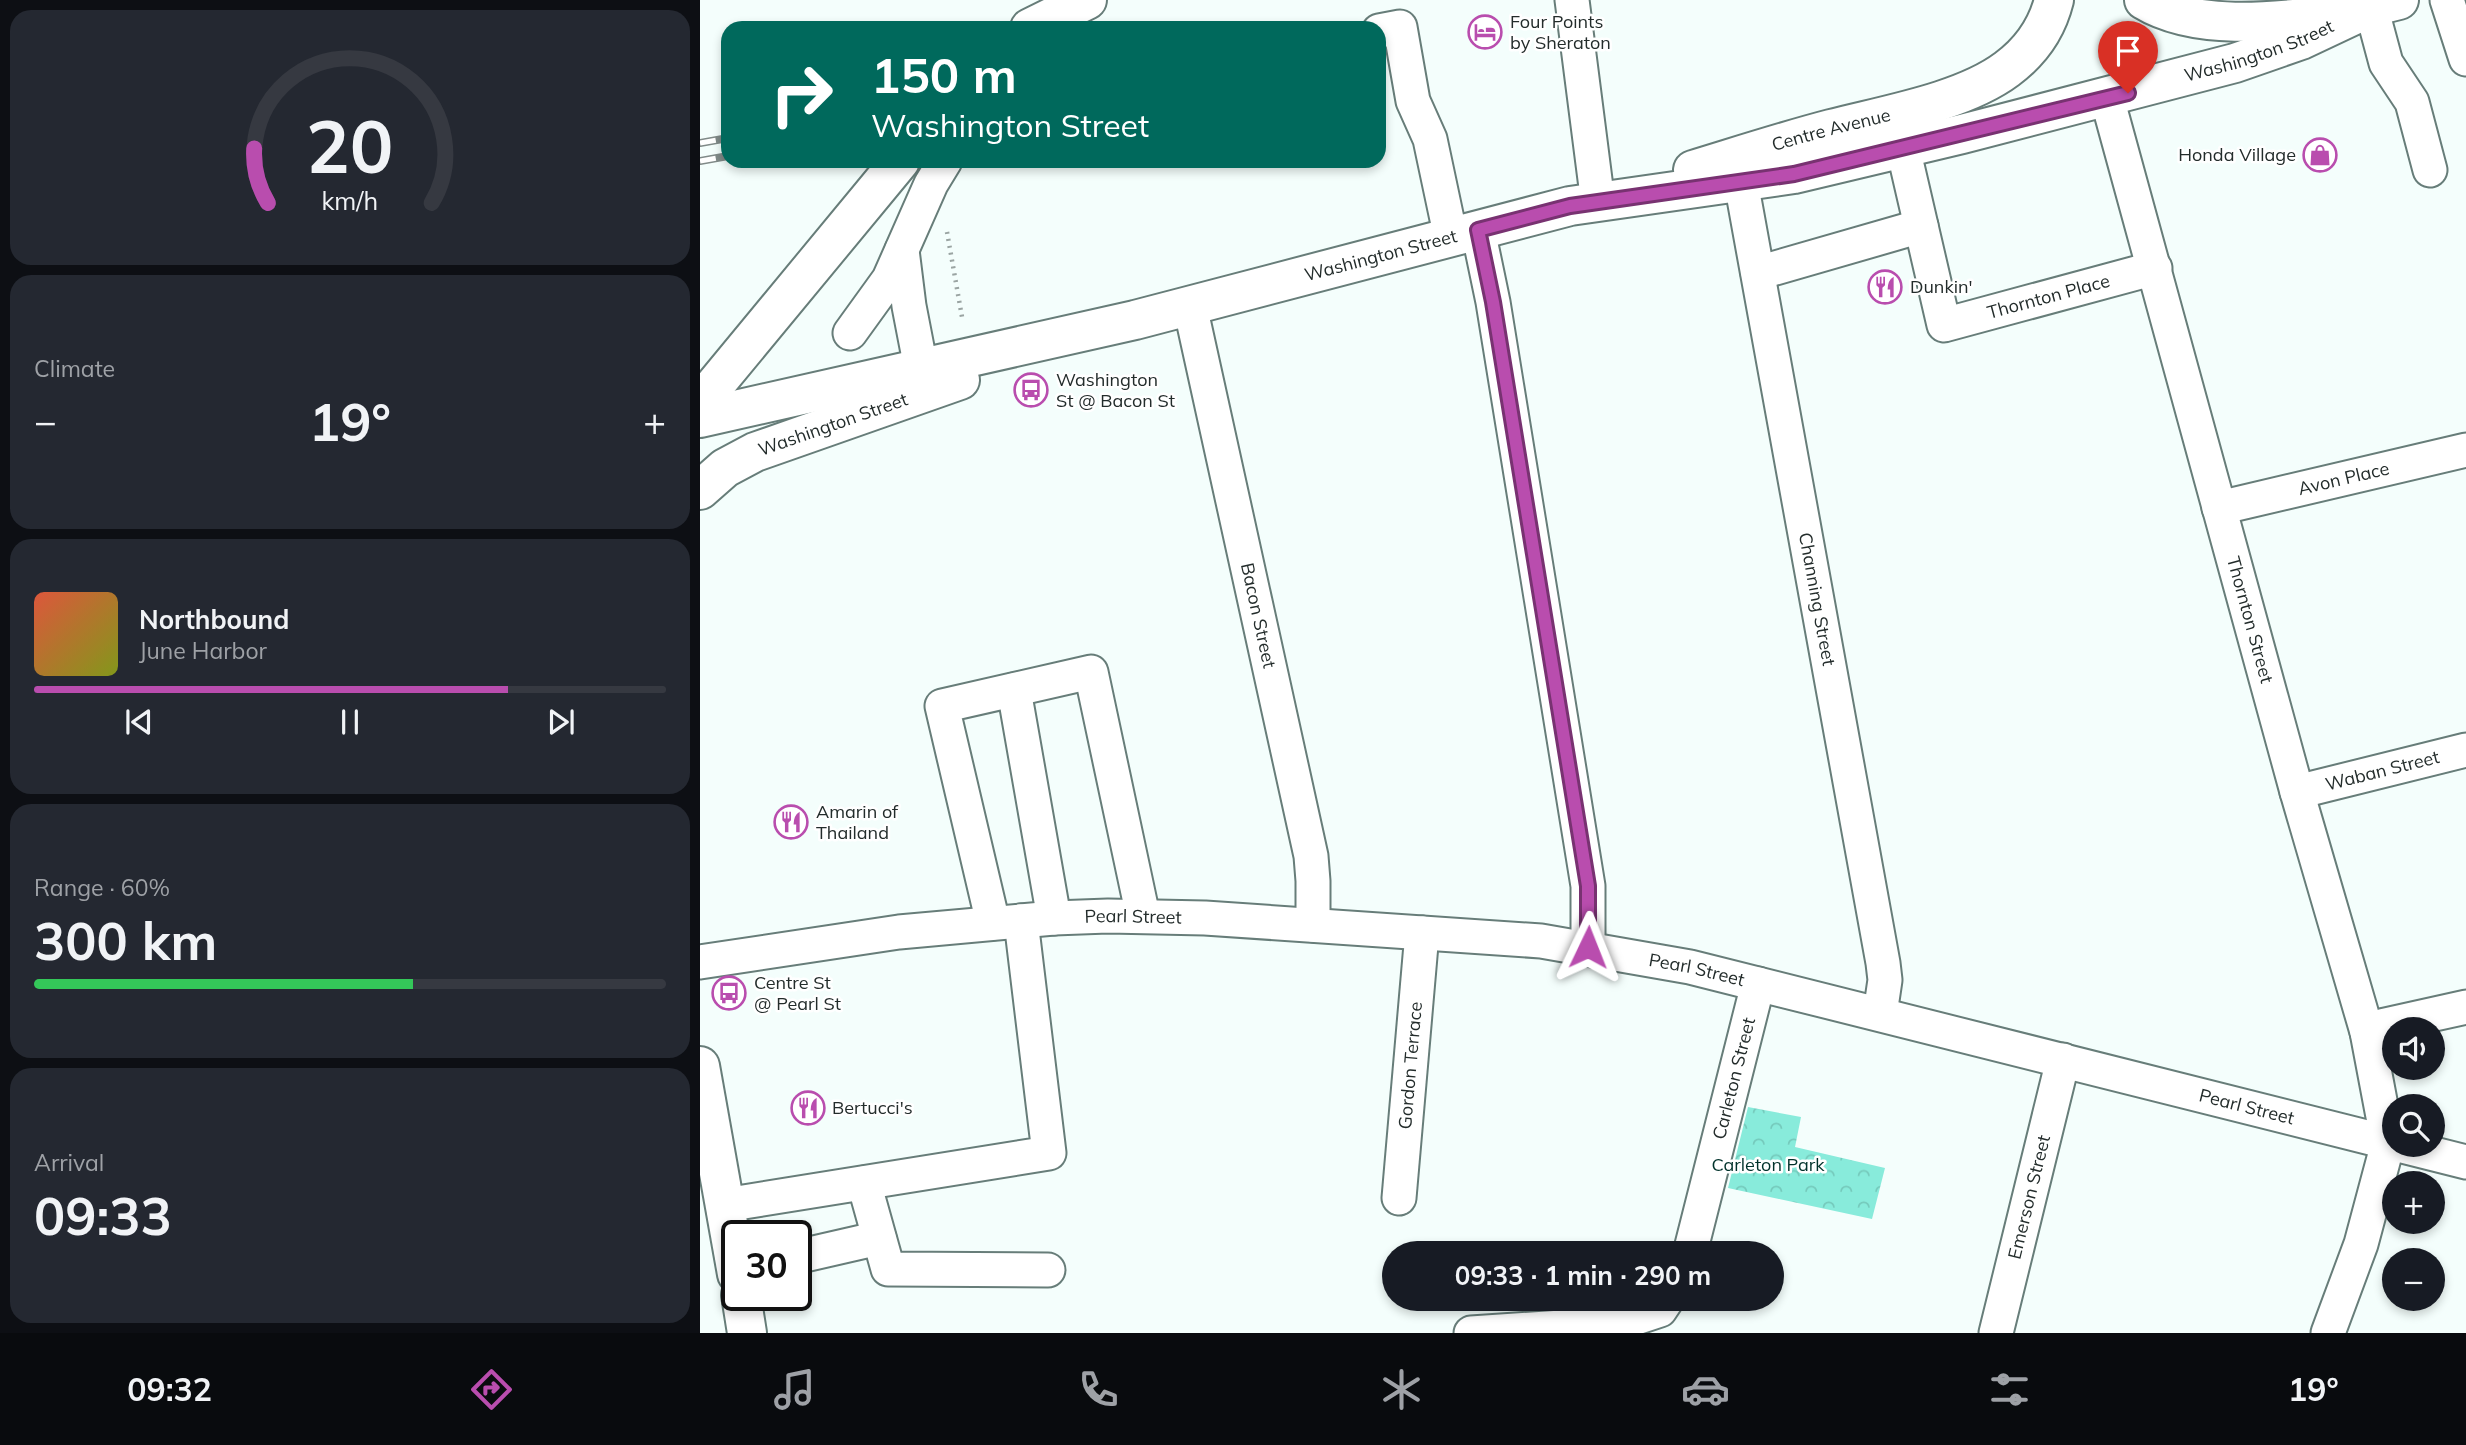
<!DOCTYPE html>
<meta charset="utf-8">
<style>
:root{--surface:#171b24;--page:#242831;--text:#f1f3f6;--muted:#9ea1a6;--line:#363941;--accent:#b94dae}
body{margin:0;font-family:Mulish,sans-serif;background:var(--page);color:var(--text);height:100vh;display:flex;flex-direction:column;font-size:26px;white-space:nowrap}
*{box-sizing:border-box;margin:0}
p{font-size:23px;color:var(--muted)}
.icon{flex:none;width:38px;height:38px;fill:none;stroke:currentColor;stroke-width:2;stroke-linecap:round;stroke-linejoin:round}
.map{position:relative;flex:1;overflow:hidden}
.details{display:flex;flex-direction:column;gap:10px;padding:10px;background:#0d0f14;width:700px}
.details>*{flex:none}
.banner{position:absolute;left:21px;top:21px;width:665px;height:147px;border-radius:21px;box-shadow:0 4px 10px #0003;background:#00695c;color:#fff;overflow:hidden}
.tools{position:absolute;left:1682px;top:1017px;display:grid;gap:14px}
.tools a{display:grid;place-items:center;width:63px;height:63px;border-radius:50%;background:var(--surface);box-shadow:0 4px 10px #0003;font-size:35px}
.speed{position:absolute;left:21px;top:1220px;display:flex;gap:14px;font-size:35px;font-weight:700;text-align:center}
.speed>*{display:grid;place-content:center;width:91px;height:91px;border-radius:50%;background:var(--surface);box-shadow:0 4px 10px #0003;line-height:1}
.speed .limit{border:4px solid #111;border-radius:10px;background:#fff;color:#111}
.pin{position:absolute;display:grid;place-items:center;width:60px;height:60px;color:#fff;margin:-72px -30px;border-radius:50% 50% 50% 0;rotate:-45deg;box-shadow:0 0 7px #0007}
.pin .icon{rotate:45deg}
.me{position:absolute;width:77px;margin:-38px;rotate:2deg;stroke-linejoin:round;filter:drop-shadow(0 0 5px #0008)}
.turn{display:flex;align-items:center;gap:24px;height:147px;padding:0 35px;font-size:32px}
.turn .icon{width:91px;height:91px;stroke-width:2.5}
.turn b{display:block;font-size:49px;line-height:60px}
.big{font-size:52px;font-weight:700;line-height:1.1}
.details .widget{flex:1;display:flex;flex-direction:column;justify-content:center;gap:10px;min-width:0;padding:0 24px;border-radius:21px;background:var(--page)}
.details .dial{align-items:center;gap:0}
.dial svg{height:182px;overflow:visible;fill:none;stroke:var(--line);stroke-width:7;stroke-linecap:round;text-anchor:middle}
.dial text{fill:var(--text);stroke:none}
.song{display:flex;align-items:center;gap:21px}
.cover{width:84px;height:84px;border-radius:10px;background:linear-gradient(135deg,hsl(10 70% 55%),hsl(70 70% 35%))}
.played{height:7px;border-radius:4px;background:linear-gradient(90deg,var(--accent) 75%,var(--line) 75%)}
.keys{display:flex;justify-content:space-around;direction:ltr}
.heat{display:flex;justify-content:space-between;align-items:center;font-size:38px;direction:ltr}
.charge{height:10px;border-radius:5px;background:linear-gradient(90deg,#34c759 60%,var(--line) 0)}
.trip{position:absolute;left:682px;top:1241px;width:402px;height:70px;border-radius:35px;background:var(--surface);box-shadow:0 4px 10px #0003;font-weight:700;line-height:70px;text-align:center}
.tabs{display:flex;height:112px;justify-content:space-around;align-items:center;background:#090b0e;color:var(--muted)}
.tabs .icon{width:49px;height:49px}
.tabs .on{color:var(--accent)}
.tabs b{font-size:32px;color:var(--text)}
main{display:flex;flex:1;min-height:0}
.map>svg:first-child{display:block}
</style>
<main>
<section class="details">
<div class="widget dial"><svg viewBox="0 0 100 80">
<path d="M14 69A42 42 0 1 1 86 69"/>
<path d="M14 69A42 42 0 0 1 8 45" stroke="#b94dae"/>
<text x="50" y="56" font-size="32" font-weight="700">20</text>
<text x="50" y="72" font-size="11">km/h</text>
</svg></div>
<div class="widget"><p>Climate</p>
<div class="heat"><a>−</a><b class="big">19°</b><a>+</a></div>
</div>
<div class="widget">
<div class="song"><i class="cover"></i><div><b>Northbound</b><p>June Harbor</p></div></div>
<div class="played"></div>
<div class="keys"><svg class="icon" aria-label="previous" viewBox="0 0 24 24"><path d="M18 5L8 12l10 7zM5 5v14"/></svg><svg class="icon" aria-label="pause" viewBox="0 0 24 24"><path d="M8 5v14M16 5v14"/></svg><svg class="icon" aria-label="next" viewBox="0 0 24 24"><path d="M6 5l10 7-10 7zM19 5v14"/></svg></div>
</div>
<div class="widget"><p>Range · 60%</p><b class="big">300 km</b><div class="charge"></div></div>
<div class="widget"><p>Arrival</p><b class="big">09:33</b></div>
</section>
<div class="map">
<svg width="1766" height="1333" viewBox="0 0 1766 1333">
<defs>
<pattern id="park-crowns" width="20" height="18" patternUnits="userSpaceOnUse" patternTransform="scale(1.75)"><rect width="20" height="18" fill="#88ebdb"/><path d="M2 6a3 3 0 1 1 6 0M12 15a3 3 0 1 1 6 0" fill="none" stroke="#75cabc"/></pattern>
</defs>
<rect width="100%" height="100%" fill="#f4fefc"/>
<!-- park -->
<path fill="url(#park-crowns)" d="M1048,1107L1101,1117L1095,1147L1185,1168L1172,1219L1028,1188Z"/>
<g fill="none" stroke-linecap="round" stroke-linejoin="round">
<defs>
<g id="minor">
<path d="M872,0L898,203"/>
<path d="M1747,0L1766,59"/>
<path d="M1671,7L1686,63L1712,102L1730,170"/>
<path d="M679,31L700,27L713,101L730,139L751,238"/>
<path id="s1" d="M1407,98L1597,792L1667,1032L1688,1143L1661,1244L1628,1333"/>
<path id="s2" d="M1203,148L1244,325L1455,268"/>
<path id="s3" d="M1041,182L1183,963L1185,980L1180,1014"/>
<path d="M778,230L793,302L888,886V947"/>
<path d="M202,250L209,306L221,368"/>
<path d="M1058,273L1221,226"/>
<path id="s4" d="M490,306L611,856L613,881V925"/>
<path d="M150,333L189,279L231,184L245,161"/>
<path id="s5" d="M1519,508L1766,450"/>
<path d="M314,690L354,918"/>
<path id="s6" d="M1597,792L1766,750"/>
<path d="M293,923L242,706L391,672L443,916"/>
<path id="s7" d="M0,962L199,932L354,918L408,916L505,918L841,941L990,967L1766,1162"/>
<path d="M1667,1032L1685,1025L1766,1007"/>
<path d="M164,1183L188,1269L348,1270"/>
<path id="s8" d="M699,1198L722,933"/>
<path d="M25,1205L349,1153L321,921"/>
<path id="s9" d="M990,1253L1058,984"/>
<path d="M96,1257L179,1238"/>
<path d="M771,1333L921,1323L960,1310L968,1298"/>
<path id="s10" d="M1296,1333L1363,1060"/>
</g>
<g id="major">
<path d="M1444,0C1495,31 1573,22 1631,15"/>
<path id="s11" d="M993,170C1039,156 1085,141 1131,129C1185,115 1263,102 1307,69C1330,52 1347,28 1354,0"/>
<path id="s12" d="M0,418L435,320L870,206L1094,174L1262,134L1535,63L1601,40L1671,7L1699,0"/>
<path id="s13" d="M0,490L25,468L55,452L260,380"/>
<path d="M0,1066L37,1274"/>
<path d="M41,1295L47,1333"/>
</g>
<g id="highway">
<path d="M330,28L387,0"/>
<path d="M0,403L200,161"/>
</g>
</defs>
<!-- minor casing -->
<use href="#minor" stroke="#677d79" stroke-width="37"/>
<!-- major casing -->
<use href="#major" stroke="#677d79" stroke-width="42"/>
<!-- highway casing -->
<use href="#highway" stroke="#677d79" stroke-width="42"/>
<!-- path -->
<path stroke="#9aa4a2" stroke-width="4.5" stroke-dasharray="2 5" stroke-linecap="butt" d="M247,232L262,317"/>
<!-- minor -->
<use href="#minor" stroke="#fff" stroke-width="33"/>
<!-- major -->
<use href="#major" stroke="#fff" stroke-width="38"/>
<!-- highway -->
<use href="#highway" stroke="#fff" stroke-width="38"/>
<defs>
<g id="rail">
<path d="M0,143L28,138"/>
<path d="M0,161L28,156"/>
</g>
</defs>
<!-- rail casing -->
<use href="#rail" stroke="#808a88" stroke-width="8"/>
<!-- rail -->
<use href="#rail" stroke="#fff" stroke-width="5" stroke-dasharray="16" stroke-linecap="butt"/>
</g>
<g fill="none" stroke-linecap="round" stroke-linejoin="round">
<defs>
<path id="route" d="M888,947V886L793,302L778,230L870,206L1094,174L1428,93"/>
</defs>
<!-- route casing -->
<use href="#route" stroke="#783271" stroke-width="18"/>
<!-- route -->
<use href="#route" stroke="#b94dae" stroke-width="12"/>
</g>
<!-- icons -->
<defs>
<symbol id="hotel-ring" viewBox="-11 -11 22 22"><circle r="9.5" fill="#fff" stroke="#b94dae" stroke-width="1.5"/><path d="M-6-4.5h1.5V1H6V5H4.5V3h-9V5H-6ZM-4 0a1.8 1.8 0 1 1 3.6 0ZM.5 0V-2.5h3Q6-2.5 6 0Z" fill="#b94dae"/></symbol>
<symbol id="shop-ring" viewBox="-11 -11 22 22"><circle r="9.5" fill="#fff" stroke="#b94dae" stroke-width="1.5"/><path d="M-5-2.5h2.3a2.7 3.5 0 0 1 5.4 0H5L5.5 6h-11ZM-1.5-2.5h3a1.5 2.3 0 0 0-3 0Z" fill="#b94dae"/></symbol>
<symbol id="restaurant-ring" viewBox="-11 -11 22 22"><circle r="9.5" fill="#fff" stroke="#b94dae" stroke-width="1.5"/><path d="M-5-6h1v4h1v-4h1v4h1v-4h1v5L-1.5 .5V6h-2V.5L-5-1ZM5-6V6H3V1.5H1.5Q1.5-4 5-6Z" fill="#b94dae"/></symbol>
<symbol id="bus-ring" viewBox="-11 -11 22 22"><circle r="9.5" fill="#fff" stroke="#b94dae" stroke-width="1.5"/><path d="M-5-6H5V4H4V6H2V4H-2V6H-4V4H-5ZM-3.5-4V0h7V-4ZM-3.5 1.2v1.5H-2V1.2ZM2 1.2v1.5H3.5V1.2Z" fill="#b94dae"/></symbol>
</defs>
<g fill-rule="evenodd">
<use href="#hotel-ring" x="766" y="13" width="38" height="38"/>
<use href="#shop-ring" x="1601" y="136" width="38" height="38"/>
<use href="#restaurant-ring" x="1166" y="268" width="38" height="38"/>
<use href="#bus-ring" x="312" y="371" width="38" height="38"/>
<use href="#restaurant-ring" x="72" y="803" width="38" height="38"/>
<use href="#bus-ring" x="10" y="974" width="38" height="38"/>
<use href="#restaurant-ring" x="89" y="1089" width="38" height="38"/>
</g>
<g text-anchor="middle" stroke-width="5" stroke-linejoin="round" paint-order="stroke">
<!-- poi labels -->
<g font-size="18" fill="#232c2b" stroke="#fff" text-anchor="start">
<text x="810" y="28">Four Points<tspan x="810" dy="21">by Sheraton</tspan></text>
<text x="1596" y="161" text-anchor="end">Honda Village</text>
<text x="1210" y="293">Dunkin'</text>
<text x="356" y="386">Washington<tspan x="356" dy="21">St @ Bacon St</tspan></text>
<text x="116" y="818">Amarin of<tspan x="116" dy="21">Thailand</tspan></text>
<text x="54" y="989">Centre St<tspan x="54" dy="21">@ Pearl St</tspan></text>
<text x="132" y="1114">Bertucci's</text>
</g>
<!-- street labels -->
<g font-size="18" fill="#232c2b" stroke="#fff">
<text dy="6" stroke="none"><textPath href="#s12" startOffset="1603">Washington Street</textPath></text>
<text dy="6" stroke="none"><textPath href="#s11" startOffset="144">Centre Avenue</textPath></text>
<text dy="6" stroke="none"><textPath href="#s12" startOffset="700">Washington Street</textPath></text>
<text dy="6" stroke="none"><textPath href="#s2" startOffset="290">Thornton Place</textPath></text>
<text dy="6" stroke="none"><textPath href="#s13" startOffset="150">Washington Street</textPath></text>
<text dy="6" stroke="none"><textPath href="#s5" startOffset="128">Avon Place</textPath></text>
<text dy="6" stroke="none"><textPath href="#s3" startOffset="424">Channing Street</textPath></text>
<text dy="6" stroke="none"><textPath href="#s4" startOffset="317">Bacon Street</textPath></text>
<text dy="6" stroke="none"><textPath href="#s1" startOffset="541">Thornton Street</textPath></text>
<text dy="6" stroke="none"><textPath href="#s6" startOffset="88">Waban Street</textPath></text>
<text dy="6" stroke="none"><textPath href="#s7" startOffset="436">Pearl Street</textPath></text>
<text dy="6" stroke="none"><textPath href="#s7" startOffset="1003">Pearl Street</textPath></text>
<text dy="6" stroke="none"><textPath href="#s8" startOffset="133">Gordon Terrace</textPath></text>
<text dy="6" stroke="none"><textPath href="#s9" startOffset="180">Carleton Street</textPath></text>
<text dy="6" stroke="none"><textPath href="#s7" startOffset="1570">Pearl Street</textPath></text>
<text dy="6" stroke="none"><textPath href="#s10" startOffset="140">Emerson Street</textPath></text>
</g>
<!-- park labels -->
<g font-size="18" fill="#00322b" stroke="#fff">
<text x="1068" y="1171">Carleton Park</text>
</g>
</g>
</svg>
<div class="tools">
<a><svg class="icon" aria-label="sound" viewBox="0 0 24 24"><path d="M4 9h4l5-4v14l-5-4H4zM17 9q2 3 0 6"/></svg></a>
<a><svg class="icon" aria-label="search" viewBox="0 0 24 24"><circle cx="10" cy="10" r="6"/><path d="M15 15l6 6"/></svg></a>
<a>+</a>
<a>−</a>
</div>
<div class="speed"><div class="limit">30</div></div>
<div class="pin" style="left:1428px;top:93px;background:#d93025"><svg class="icon" aria-label="arrive" viewBox="0 0 24 24"><path d="M6 21V4h12l-3 4 3 4H6"/></svg></div>
<svg class="me" style="left:888px;top:947px" viewBox="-20 -20 40 40"><path d="M0-17L14 15 0 8-14 15z" fill="#b94dae" stroke="#fff" stroke-width="4"/></svg>
<div class="trip">09:33 · 1 min · 290 m</div>
<div class="banner">
<div class="turn"><svg class="icon" aria-label="right" viewBox="0 0 24 24"><path d="M7 20v-9h11M14 6l5 5-5 5"/></svg><div><b>150 m</b>Washington Street</div></div>
</div>
</div>
</main>
<nav class="tabs">
<b>09:32</b>
<svg class="icon on" aria-label="directions" viewBox="0 0 24 24"><path d="M12 3l9 9-9 9-9-9zM9 14v-3h6M13 9l2 2-2 2"/></svg>
<svg class="icon" aria-label="music" viewBox="0 0 24 24"><path d="M9 18V5l10-2v13"/><circle cx="6" cy="18" r="3"/><circle cx="16" cy="16" r="3"/></svg>
<svg class="icon" aria-label="phone" viewBox="0 0 24 24"><path d="M5 4h4l2 5-3 2q2 4 5 5l2-3 5 2v4C11 20 4 13 5 4z"/></svg>
<svg class="icon" aria-label="climate" viewBox="0 0 24 24"><path d="M12 3v18M4 7l16 10M4 17L20 7"/></svg>
<svg class="icon" aria-label="car" viewBox="0 0 24 24"><path d="M5 17H2v-5l4-1 3-4h7l3 4 3 1v5h-3M9 17h6M6 11h13"/><circle cx="7" cy="17" r="2"/><circle cx="17" cy="17" r="2"/></svg>
<svg class="icon" aria-label="filters" viewBox="0 0 24 24"><path d="M4 7h16M4 17h16"/><circle cx="9" cy="7" r="2"/><circle cx="15" cy="17" r="2"/></svg>
<b>19°</b>
</nav>
